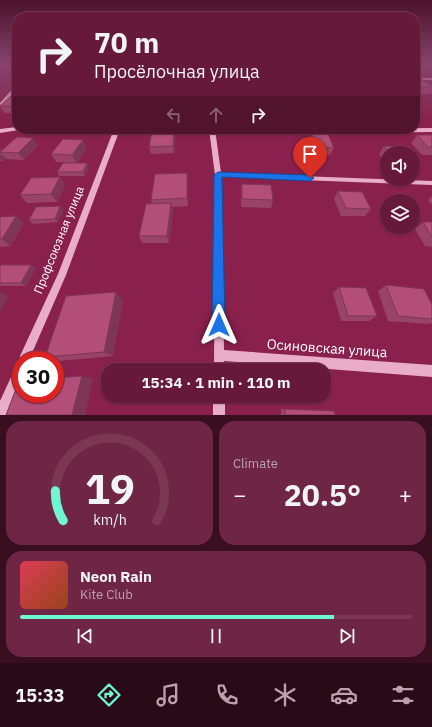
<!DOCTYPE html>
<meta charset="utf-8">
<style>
:root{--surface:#671939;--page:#6f2644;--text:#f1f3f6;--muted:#bda0ae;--line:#7a3853;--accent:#6ef7d3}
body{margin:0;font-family:"IBM Plex Sans",sans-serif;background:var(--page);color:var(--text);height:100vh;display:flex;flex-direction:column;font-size:15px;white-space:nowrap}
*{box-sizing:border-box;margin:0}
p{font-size:13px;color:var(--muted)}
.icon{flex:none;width:22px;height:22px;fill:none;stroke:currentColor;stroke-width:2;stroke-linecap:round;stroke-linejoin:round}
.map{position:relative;height:415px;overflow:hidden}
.side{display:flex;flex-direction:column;gap:6px;padding:6px;background:#390e1f;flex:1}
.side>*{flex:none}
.banner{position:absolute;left:12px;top:12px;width:408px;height:122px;border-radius:16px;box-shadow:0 1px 3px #0004,0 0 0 1px var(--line);background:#671939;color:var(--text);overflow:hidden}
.fabs{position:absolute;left:380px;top:146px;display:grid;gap:8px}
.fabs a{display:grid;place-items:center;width:40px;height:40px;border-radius:50%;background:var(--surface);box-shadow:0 1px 3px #0004,0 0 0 1px var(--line);font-size:20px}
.speed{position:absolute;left:12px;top:351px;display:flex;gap:8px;font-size:20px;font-weight:700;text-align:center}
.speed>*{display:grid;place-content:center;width:52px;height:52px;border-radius:50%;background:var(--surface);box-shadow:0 1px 3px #0004,0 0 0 1px var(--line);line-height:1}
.speed .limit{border:6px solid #d22;background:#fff;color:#111}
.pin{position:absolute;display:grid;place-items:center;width:34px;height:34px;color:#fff;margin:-41px -17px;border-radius:50% 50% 50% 0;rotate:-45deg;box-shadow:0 0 4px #0007}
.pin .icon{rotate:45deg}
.me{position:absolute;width:44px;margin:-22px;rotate:0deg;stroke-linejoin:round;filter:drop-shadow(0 0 3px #0008)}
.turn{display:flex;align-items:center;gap:14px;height:84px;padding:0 16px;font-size:18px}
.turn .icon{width:52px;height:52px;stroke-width:2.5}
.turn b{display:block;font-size:28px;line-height:34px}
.lanes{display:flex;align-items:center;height:38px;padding:0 16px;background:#0003;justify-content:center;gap:20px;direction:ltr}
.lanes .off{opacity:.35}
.big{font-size:30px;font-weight:700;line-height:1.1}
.side .tile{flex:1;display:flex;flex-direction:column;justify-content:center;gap:6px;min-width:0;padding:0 14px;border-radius:16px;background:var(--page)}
.side .dial{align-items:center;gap:0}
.dial svg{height:104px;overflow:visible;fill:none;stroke:var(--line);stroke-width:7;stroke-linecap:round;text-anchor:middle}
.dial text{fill:var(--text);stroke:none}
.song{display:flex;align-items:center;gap:12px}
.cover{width:48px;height:48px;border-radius:6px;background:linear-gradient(135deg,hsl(350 70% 55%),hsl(20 70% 35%))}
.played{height:4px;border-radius:2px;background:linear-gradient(90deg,var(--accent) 80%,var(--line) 80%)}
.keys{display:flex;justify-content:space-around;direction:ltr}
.heat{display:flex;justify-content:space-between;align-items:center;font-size:22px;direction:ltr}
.side .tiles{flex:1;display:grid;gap:6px;grid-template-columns:1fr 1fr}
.tile:last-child{grid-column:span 2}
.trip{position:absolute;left:101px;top:363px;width:230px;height:40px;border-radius:16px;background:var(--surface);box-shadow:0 1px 3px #0004,0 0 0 1px var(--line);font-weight:700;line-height:40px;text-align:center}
.tab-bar{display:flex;height:64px;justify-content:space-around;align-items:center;background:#290a17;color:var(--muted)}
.tab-bar .icon{width:28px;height:28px}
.tab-bar .current{color:var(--accent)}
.tab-bar b{font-size:18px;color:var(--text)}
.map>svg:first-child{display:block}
</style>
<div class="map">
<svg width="432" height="415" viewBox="0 0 432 415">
<rect width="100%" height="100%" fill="#89214c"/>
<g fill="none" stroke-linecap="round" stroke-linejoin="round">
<!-- minor -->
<g fill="#eaadc7" fill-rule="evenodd">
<rect x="415" y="78" width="17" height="2"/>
<path d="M16,85H17V89L2,107H0V103Z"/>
<path d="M17,127V129H20L19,130L0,133V129Z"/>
<path d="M432,128V132L357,133L345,131L342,129Z"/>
<path d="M114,129H120L66,275L29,360H21V381L6,415H0V401L17,364L20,363L19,360L20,356L58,274Z"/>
<path d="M209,129H215L221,173L432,181V185L221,177L224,350L432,365V377L224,361V370H214L215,175Z"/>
<rect x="213" y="396" width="12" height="19"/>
</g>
</g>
<!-- wall -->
<g fill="#994367">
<path d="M415,78L432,86V91L430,94L415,95Z"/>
<path d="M17,94V113H5L0,107V105Z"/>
<path d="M174,129L175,136L174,153L151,154L149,147Z"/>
<path d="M311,133L334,148L330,155H314L309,141Z"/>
<path d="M417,135H432V155H422L411,143Z"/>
<path d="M38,145L24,160L7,159L6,158L2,161H0V150Z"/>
<path d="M384,146L410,147L419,157L413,165V153H387V165H386L379,154Z"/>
<path d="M87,148L77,163L56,162L51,154Z"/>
<path d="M87,163L89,167L85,176H59L57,172Z"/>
<path d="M187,173L188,180V206L172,207L173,211L169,243H142L139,236L152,203L151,200Z"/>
<path d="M60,177L65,185L57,202L27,203L20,195Z"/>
<path d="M242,184L273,200L271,208L241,207V192Z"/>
<path d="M338,191L371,209L365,216H341L334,199Z"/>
<path d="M432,196V205L428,200Z"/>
<path d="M60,206L63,210L58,222L33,224L29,220Z"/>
<path d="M0,217L24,223L10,246L0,247Z"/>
<path d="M423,222H432V247L425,246L415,229Z"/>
<path d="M0,265L36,268L26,286H0Z"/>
<path d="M386,285L432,305V323L428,324L388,321L378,291Z"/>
<path d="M339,287L377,316L369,321H341L333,293Z"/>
<path d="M123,300L113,356L59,361L45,357Z"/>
<path d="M281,409H285L335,415H281Z"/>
</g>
<!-- shaded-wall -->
<g fill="#7d3754">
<path d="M174,129L175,136L174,153L173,146Z"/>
<path d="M33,138L38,145L24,160L18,153Z"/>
<path d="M83,140L87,148L77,163L72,155Z"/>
<path d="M2,154L6,158L2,161L0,159V156Z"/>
<path d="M87,163L89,167L85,176L83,172Z"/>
<path d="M187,173L188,180V206L187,198Z"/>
<path d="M60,177L65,185L57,202L51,194Z"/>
<path d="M171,203L173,211L169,243L167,236Z"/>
<path d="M60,206L63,210L58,222L55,219Z"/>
<path d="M16,216L24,223L10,246L2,239Z"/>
<path d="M31,265L36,268L26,286L21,283Z"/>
<path d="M0,291L9,296L0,312Z"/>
<path d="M116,292L123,300L113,356L104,352Z"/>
<path d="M82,376L93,378L85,415H72Z"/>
</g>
<!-- building -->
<g fill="#b24e78" stroke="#7d3754">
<path d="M415,78H420L432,86V87L415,88Z"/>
<path d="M13,94H17V106H0Z"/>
<path d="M174,129L173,146L149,147L152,130Z"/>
<path d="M311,133L328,134L334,148L317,147Z"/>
<path d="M417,135H432V147H428Z"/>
<path d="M17,137L33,138L18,153L0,152Z"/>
<path d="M63,139L83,140L72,155L51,154Z"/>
<path d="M384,146L410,147L419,157H413V153H389Z"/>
<path d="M0,150H2L0,152L2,154L0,156Z"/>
<path d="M63,163H87L83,172H57Z"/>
<path d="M187,173V198L151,200L155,174Z"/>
<path d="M60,177L51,194L20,195L31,178Z"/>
<path d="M242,184L271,185L273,200L242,199Z"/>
<path d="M338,191L362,192L371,209L346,208Z"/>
<path d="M171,203L167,236H139L146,204Z"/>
<path d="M60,206L55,219L29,220L36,207Z"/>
<path d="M16,216L2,239H0V217Z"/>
<path d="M423,222H432V237Z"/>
<path d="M0,265H31L21,283H0Z"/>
<path d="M386,285L424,289L432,305V319L398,316Z"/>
<path d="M339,287L366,288L377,316H348Z"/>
<path d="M116,292L104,352L45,357L66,296Z"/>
<path d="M82,376L72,415H6L19,381H21V394H55V378Z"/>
<path d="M285,409L334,411L335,415H285Z"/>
</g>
<!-- sky -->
<linearGradient id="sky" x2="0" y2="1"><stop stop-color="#4b122a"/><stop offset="0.52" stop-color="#86436c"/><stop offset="1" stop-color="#86436c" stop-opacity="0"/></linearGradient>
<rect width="432" height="122" fill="url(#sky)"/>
<!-- route -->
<path fill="#1a73e8" stroke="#114b97" d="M218,172L310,175L314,178L310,181L222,177L225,325L223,329L219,331L214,329L212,325L214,175Z"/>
<g text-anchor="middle" stroke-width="3" stroke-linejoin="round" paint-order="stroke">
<!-- street labels -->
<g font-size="12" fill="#fff" stroke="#89214c">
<text transform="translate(59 240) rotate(-68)" y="4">Профсоюзная улица</text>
</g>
<!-- near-street labels -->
<g font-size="14" fill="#fff" stroke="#89214c">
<text transform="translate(327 348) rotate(4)" y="5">Осиновская улица</text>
</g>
</g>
</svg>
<div class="fabs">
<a><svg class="icon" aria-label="sound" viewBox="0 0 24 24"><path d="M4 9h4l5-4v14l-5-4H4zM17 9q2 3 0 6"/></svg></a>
<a><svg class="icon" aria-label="layers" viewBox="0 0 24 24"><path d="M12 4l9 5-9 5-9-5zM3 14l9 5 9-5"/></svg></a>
</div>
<div class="speed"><div class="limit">30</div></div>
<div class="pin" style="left:310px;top:178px;background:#d93025"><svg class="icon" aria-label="arrive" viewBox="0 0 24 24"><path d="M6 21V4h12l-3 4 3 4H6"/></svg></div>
<svg class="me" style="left:219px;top:325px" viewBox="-20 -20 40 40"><path d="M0-17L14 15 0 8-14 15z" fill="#1a73e8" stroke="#fff" stroke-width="4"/></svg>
<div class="trip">15:34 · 1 min · 110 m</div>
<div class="banner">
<div class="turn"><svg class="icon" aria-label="right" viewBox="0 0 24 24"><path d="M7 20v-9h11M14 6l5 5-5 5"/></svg><div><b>70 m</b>Просёлочная улица</div></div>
<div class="lanes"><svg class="icon off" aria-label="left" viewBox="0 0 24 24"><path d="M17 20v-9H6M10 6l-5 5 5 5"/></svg><svg class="icon off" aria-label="ahead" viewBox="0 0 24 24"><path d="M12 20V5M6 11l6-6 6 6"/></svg><svg class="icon" aria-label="right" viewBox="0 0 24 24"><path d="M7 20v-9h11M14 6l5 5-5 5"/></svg></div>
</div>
</div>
<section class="side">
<div class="tiles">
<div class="tile dial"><svg viewBox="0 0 100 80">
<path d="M14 69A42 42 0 1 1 86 69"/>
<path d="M14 69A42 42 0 0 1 8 46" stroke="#6ef7d3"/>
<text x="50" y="56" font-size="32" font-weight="700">19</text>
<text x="50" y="72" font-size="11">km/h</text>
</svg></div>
<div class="tile"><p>Climate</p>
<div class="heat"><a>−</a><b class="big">20.5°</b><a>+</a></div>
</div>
<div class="tile">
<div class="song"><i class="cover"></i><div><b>Neon Rain</b><p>Kite Club</p></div></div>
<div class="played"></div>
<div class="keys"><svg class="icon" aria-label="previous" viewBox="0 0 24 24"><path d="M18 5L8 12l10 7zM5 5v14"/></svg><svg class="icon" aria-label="pause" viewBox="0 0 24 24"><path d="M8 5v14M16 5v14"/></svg><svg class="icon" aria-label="next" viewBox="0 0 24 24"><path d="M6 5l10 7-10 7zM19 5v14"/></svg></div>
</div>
</div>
</section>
<nav class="tab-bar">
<b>15:33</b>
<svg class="icon current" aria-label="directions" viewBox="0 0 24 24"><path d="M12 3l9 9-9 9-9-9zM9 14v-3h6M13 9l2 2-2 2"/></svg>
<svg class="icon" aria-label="music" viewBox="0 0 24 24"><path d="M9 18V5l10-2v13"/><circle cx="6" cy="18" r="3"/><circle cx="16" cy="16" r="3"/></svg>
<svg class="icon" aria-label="phone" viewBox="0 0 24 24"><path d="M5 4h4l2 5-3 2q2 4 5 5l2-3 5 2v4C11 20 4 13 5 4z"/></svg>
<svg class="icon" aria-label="climate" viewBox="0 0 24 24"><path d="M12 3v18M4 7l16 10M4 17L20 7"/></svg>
<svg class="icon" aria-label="car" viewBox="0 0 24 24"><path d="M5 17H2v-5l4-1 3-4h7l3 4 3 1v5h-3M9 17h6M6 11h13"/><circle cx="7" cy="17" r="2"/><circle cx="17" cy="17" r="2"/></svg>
<svg class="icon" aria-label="filters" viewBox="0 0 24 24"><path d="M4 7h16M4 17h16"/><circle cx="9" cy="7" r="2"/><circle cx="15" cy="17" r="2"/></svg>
</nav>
